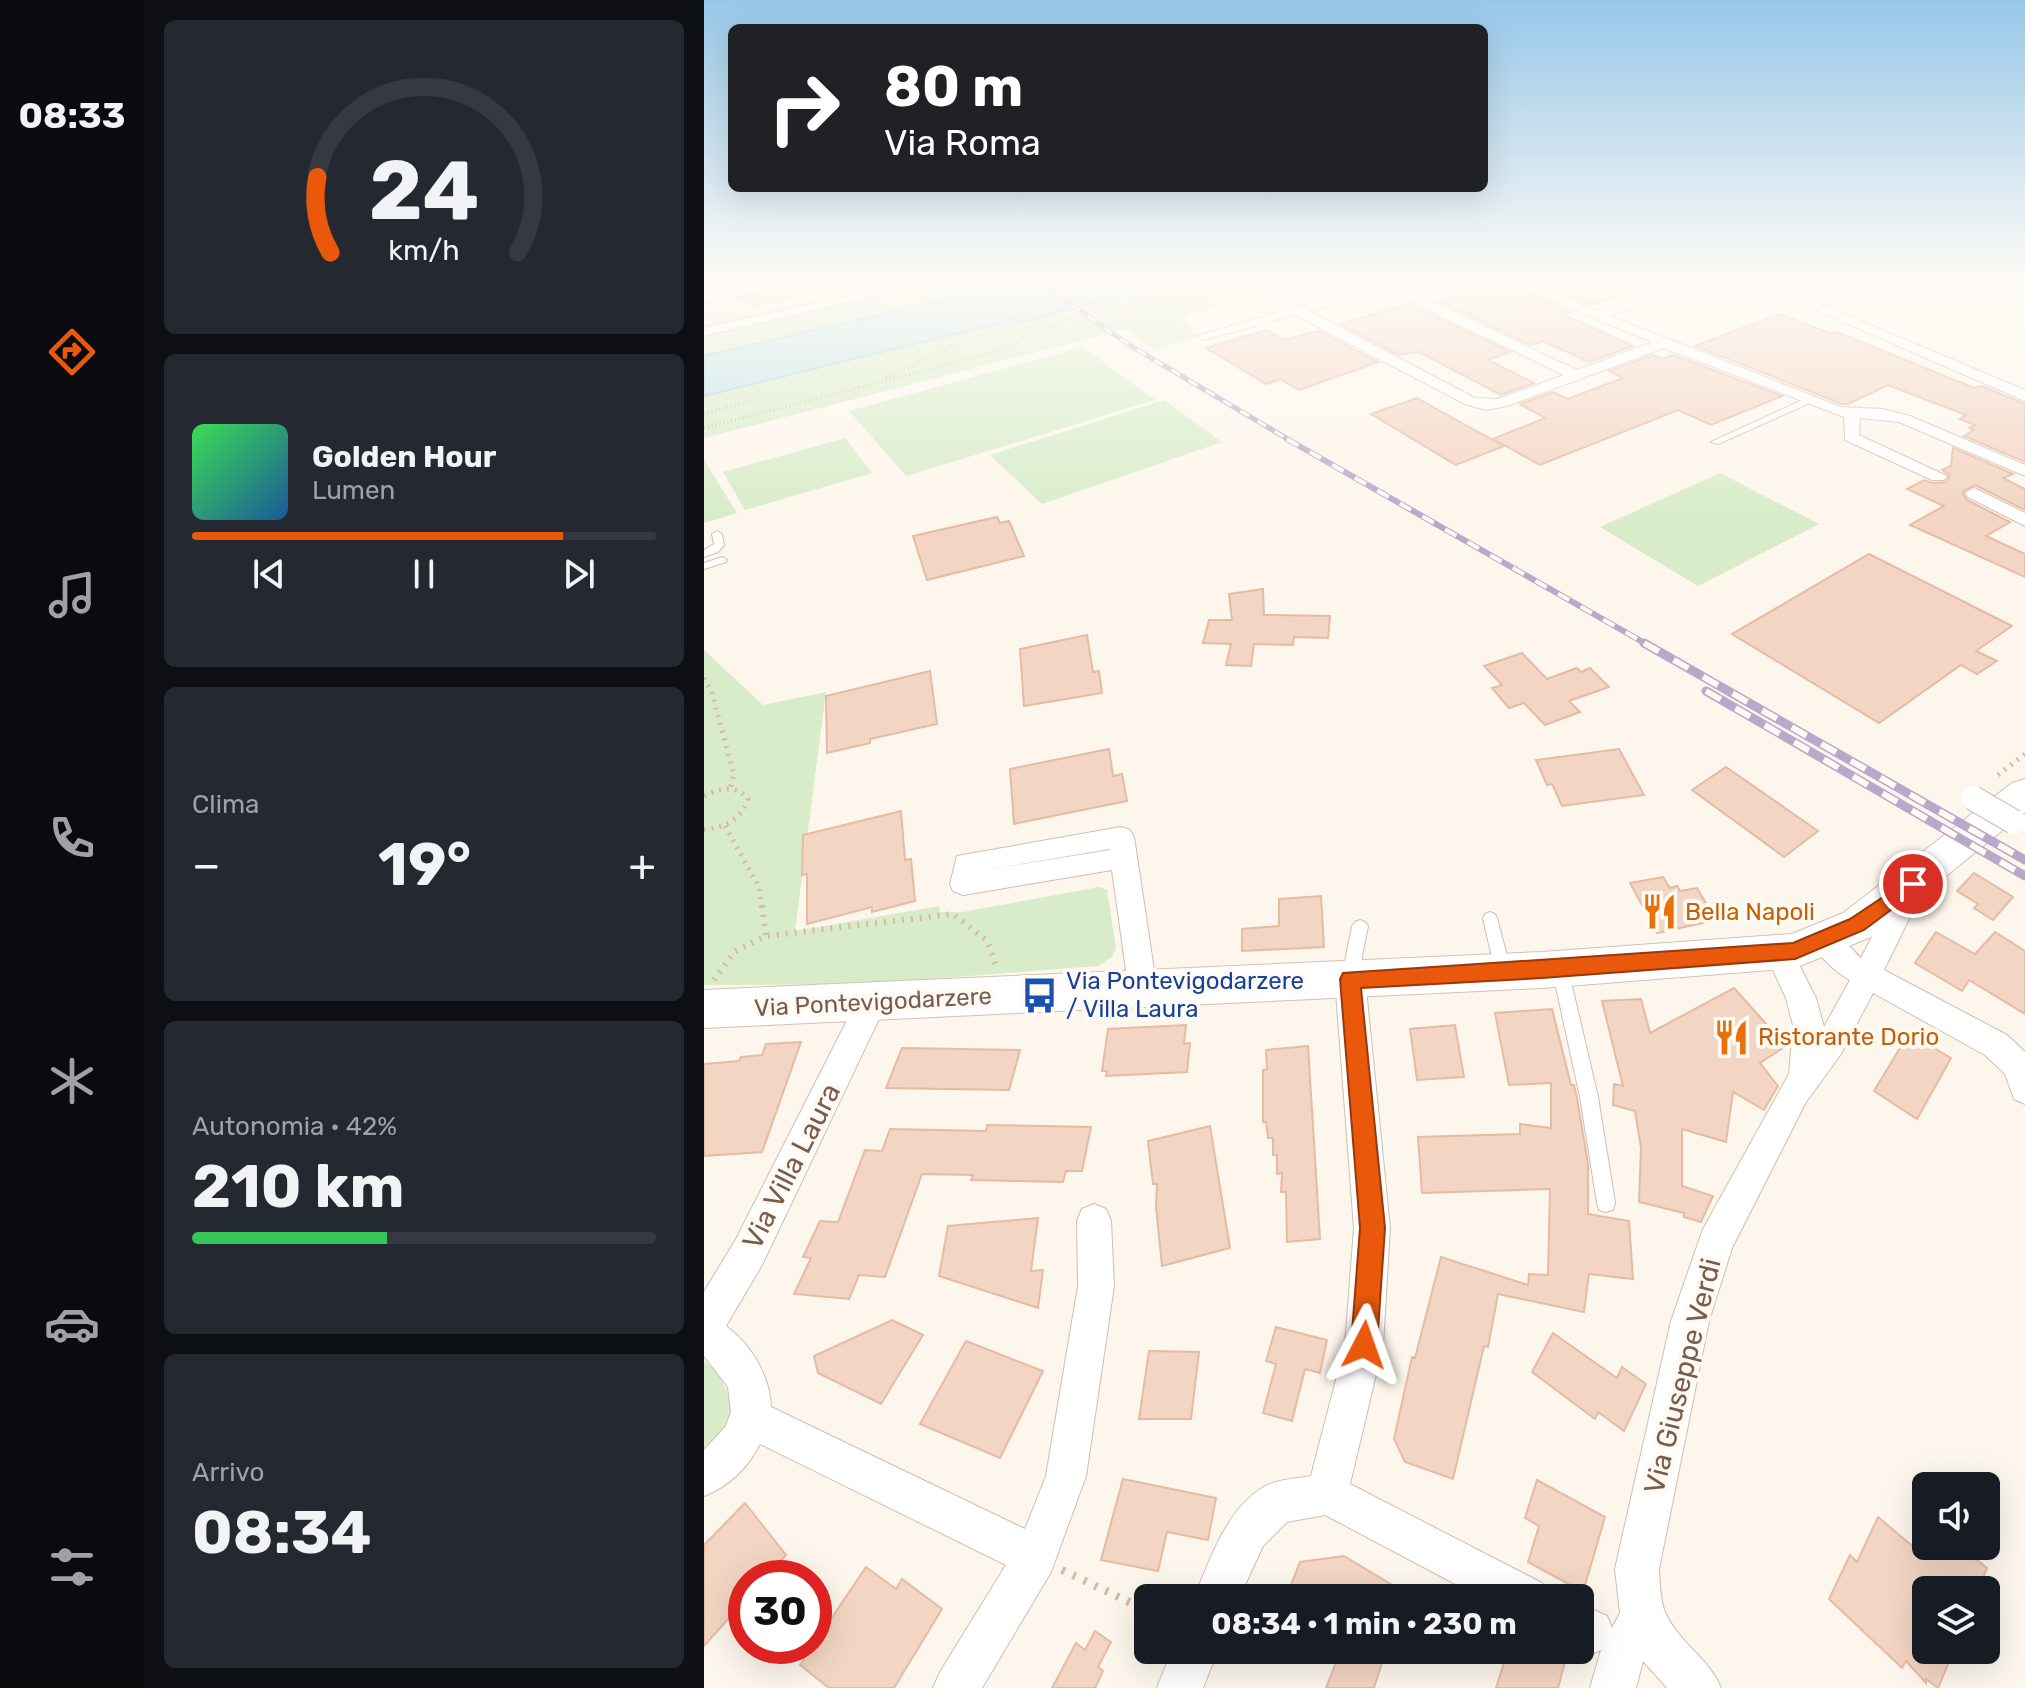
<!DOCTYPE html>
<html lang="it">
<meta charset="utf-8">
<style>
:root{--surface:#171b24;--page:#242831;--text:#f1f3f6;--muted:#9ea1a6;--line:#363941;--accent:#ea580c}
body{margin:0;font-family:Rubik,sans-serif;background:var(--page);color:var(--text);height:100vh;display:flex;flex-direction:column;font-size:30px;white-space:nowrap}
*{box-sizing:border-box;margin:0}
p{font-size:26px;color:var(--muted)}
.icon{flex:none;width:44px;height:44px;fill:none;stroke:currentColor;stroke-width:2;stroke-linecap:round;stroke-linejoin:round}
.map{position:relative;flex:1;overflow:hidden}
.panel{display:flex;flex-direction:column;gap:20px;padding:20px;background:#0d0f14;width:560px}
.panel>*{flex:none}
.guide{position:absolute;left:24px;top:24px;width:760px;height:168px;border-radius:12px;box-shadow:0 8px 32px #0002;background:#202124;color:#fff;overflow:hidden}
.buttons{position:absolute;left:1208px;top:1472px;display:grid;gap:16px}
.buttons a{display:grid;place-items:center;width:88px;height:88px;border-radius:12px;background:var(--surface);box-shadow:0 8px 32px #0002;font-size:40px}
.speed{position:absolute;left:24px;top:1560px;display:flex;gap:16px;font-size:40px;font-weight:700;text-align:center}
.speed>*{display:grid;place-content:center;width:104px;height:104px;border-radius:50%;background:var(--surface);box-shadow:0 8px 32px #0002;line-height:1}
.speed .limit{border:12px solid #d22;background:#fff;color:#111}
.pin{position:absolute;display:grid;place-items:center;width:68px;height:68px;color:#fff;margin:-34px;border:4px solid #fff;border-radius:50%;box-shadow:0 2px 8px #0007}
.me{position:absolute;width:88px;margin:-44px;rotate:4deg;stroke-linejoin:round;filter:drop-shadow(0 0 6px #0008)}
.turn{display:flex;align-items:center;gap:28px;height:168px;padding:0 24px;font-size:36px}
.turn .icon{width:104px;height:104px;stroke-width:2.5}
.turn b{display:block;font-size:56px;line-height:68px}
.big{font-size:60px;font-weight:700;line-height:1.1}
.panel .card{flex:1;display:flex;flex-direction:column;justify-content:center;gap:12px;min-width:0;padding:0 28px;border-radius:12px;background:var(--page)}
.panel .dial{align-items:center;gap:0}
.dial svg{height:208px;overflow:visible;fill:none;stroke:var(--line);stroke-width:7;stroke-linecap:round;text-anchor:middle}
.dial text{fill:var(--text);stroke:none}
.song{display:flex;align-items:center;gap:24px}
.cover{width:96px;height:96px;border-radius:12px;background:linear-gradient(135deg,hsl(130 70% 55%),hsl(210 70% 35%))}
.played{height:8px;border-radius:4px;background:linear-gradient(90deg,var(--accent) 80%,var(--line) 80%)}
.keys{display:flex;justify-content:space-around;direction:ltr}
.heat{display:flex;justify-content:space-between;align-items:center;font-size:44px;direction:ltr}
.charge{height:12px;border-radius:6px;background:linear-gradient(90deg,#34c759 42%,var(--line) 0)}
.trip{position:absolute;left:430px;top:1584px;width:460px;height:80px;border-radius:12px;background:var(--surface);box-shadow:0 8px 32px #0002;font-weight:700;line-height:80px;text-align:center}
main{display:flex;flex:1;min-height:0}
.menu{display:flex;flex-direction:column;width:144px;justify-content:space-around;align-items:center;background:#090b0e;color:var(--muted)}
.menu .icon{width:56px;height:56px}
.menu .current{color:var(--accent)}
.menu b{font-size:36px;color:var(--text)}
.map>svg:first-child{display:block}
</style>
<main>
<nav class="menu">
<b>08:33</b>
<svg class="icon current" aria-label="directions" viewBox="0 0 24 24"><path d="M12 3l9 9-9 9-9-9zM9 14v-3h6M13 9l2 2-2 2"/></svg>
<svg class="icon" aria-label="music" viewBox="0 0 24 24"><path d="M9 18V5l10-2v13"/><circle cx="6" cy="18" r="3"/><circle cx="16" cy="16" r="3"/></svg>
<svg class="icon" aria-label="phone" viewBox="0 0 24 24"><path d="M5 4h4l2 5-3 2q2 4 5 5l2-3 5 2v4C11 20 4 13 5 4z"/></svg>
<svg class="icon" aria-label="climate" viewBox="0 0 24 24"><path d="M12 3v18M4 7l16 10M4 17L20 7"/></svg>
<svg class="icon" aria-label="car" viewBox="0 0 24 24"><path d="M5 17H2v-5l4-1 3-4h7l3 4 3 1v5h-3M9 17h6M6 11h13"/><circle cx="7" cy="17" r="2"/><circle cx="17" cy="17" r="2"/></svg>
<svg class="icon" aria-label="filters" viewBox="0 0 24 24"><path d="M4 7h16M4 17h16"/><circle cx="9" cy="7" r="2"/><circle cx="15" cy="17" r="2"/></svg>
</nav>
<section class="panel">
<div class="card dial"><svg viewBox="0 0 100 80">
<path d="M14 69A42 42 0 1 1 86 69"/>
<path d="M14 69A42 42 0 0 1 9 40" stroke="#ea580c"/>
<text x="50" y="56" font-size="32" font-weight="700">24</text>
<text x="50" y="72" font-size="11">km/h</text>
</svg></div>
<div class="card">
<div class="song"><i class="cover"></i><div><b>Golden Hour</b><p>Lumen</p></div></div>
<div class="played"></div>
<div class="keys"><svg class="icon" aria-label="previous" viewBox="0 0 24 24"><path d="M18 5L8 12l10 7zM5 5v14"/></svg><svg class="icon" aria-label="pause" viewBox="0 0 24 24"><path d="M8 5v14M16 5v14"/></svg><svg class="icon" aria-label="next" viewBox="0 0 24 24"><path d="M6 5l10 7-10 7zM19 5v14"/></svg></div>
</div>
<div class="card"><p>Clima</p>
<div class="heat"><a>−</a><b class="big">19°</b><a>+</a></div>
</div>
<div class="card"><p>Autonomia · 42%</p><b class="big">210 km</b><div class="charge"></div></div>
<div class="card"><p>Arrivo</p><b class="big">08:34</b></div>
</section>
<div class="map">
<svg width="1321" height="1688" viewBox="0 0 1321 1688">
<rect width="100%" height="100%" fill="#fdf6ec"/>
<!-- residential -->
<path fill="#f5e8da" d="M0,282H189L0,323Z"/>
<!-- green -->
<g fill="#d8ecc9">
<path d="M191,282H315L0,356V324Z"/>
<path d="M473,282L605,284L481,316L492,337L455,349H450L423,330H417L0,438V396L308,320L324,321L420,293Z"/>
<path d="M379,347L451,400L202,476L145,411Z"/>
<path d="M460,400L518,442L338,504L286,455Z"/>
<path d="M141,438L168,473L41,510L19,472Z"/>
<path d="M0,460L33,513L0,523Z"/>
<path d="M1016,473L1115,524L994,586L896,527Z"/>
<path d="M0,650L59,705L122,692L91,931L235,906L236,912H259L395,887L403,890L412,948L408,957L394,966L162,984L0,985Z"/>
<path d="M0,1361C22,1377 37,1413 19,1437C13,1443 6,1449 0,1456Z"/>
</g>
<!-- water -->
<path fill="#bfe3e8" stroke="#a5d3da" stroke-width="2" d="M315,282H473L420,293L324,321L308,320L0,396V356Z"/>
<!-- building -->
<g fill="#f3d5c3" stroke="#e6bba3" stroke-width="2">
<path d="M92,282H113L114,291L50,305L35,298Z"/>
<path d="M799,282L866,312L858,314L929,346L885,362L839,341L827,345L734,301Z"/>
<path d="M827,282H943V285L886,305Z"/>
<path d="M704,304L806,352L784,360L830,383L797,395L715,352L695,355L636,324Z"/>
<path d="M1075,314L1128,334L1133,332L1270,388L1278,386L1321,404V462L1260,436L1270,430L1265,428L1271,425L1256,419L1262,415L1184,385L1144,404H1138L991,346Z"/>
<path d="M563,330L580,340L615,331L674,362L595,390L576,379L562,384L502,348Z"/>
<path d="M949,355L959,359L969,355L1078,396L1007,425L974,410L836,465L789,439L841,418L816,404L849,392L864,399L919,378L905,371Z"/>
<path d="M713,398L745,416L800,446L752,465L667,414Z"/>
<path d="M1249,448L1309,474L1299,478L1321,489V510L1271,485L1258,492L1263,500L1306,522L1282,536L1321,554V577L1206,525L1240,506L1203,489L1220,480L1228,483L1242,482L1246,475L1238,470L1247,466Z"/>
<path d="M293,517L296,523L305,521L320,556L223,580L209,536Z"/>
<path d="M1165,554L1308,626L1272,651L1293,661L1273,674L1257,665L1175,723L1028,634Z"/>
<path d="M559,589L560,615L626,616L624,638L590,637L589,645L550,644L547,666L522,665L527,644L499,643L505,620H528L525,594Z"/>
<path d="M383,635L389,672L395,671L398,693L320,706L316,649Z"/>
<path d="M818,653L843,679L873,668L877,672L886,668L905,687L865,701L876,712L841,725L820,703L805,708L788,688L798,685L780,666Z"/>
<path d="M226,671L233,724L166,739V743L123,753L122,696Z"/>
<path d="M405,749L409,776L418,774L423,801L310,824L306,769Z"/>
<path d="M915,749L940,795L858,806L848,784L843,785L832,760Z"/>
<path d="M1022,767L1114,831L1080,857L988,790Z"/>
<path d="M197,811L201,860L207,859L211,901L168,912V907L103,924V874L98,875L99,835Z"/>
<path d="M1270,873L1309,897L1289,920L1270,908L1274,904L1253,891Z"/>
<path d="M959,877L966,888L973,886L976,891L993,888L1012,920L953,933L926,883Z"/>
<path d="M617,896L620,947L538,951V929L575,926V899Z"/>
<path d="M1232,932L1271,954L1291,932L1321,951V1014L1265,980L1258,991L1211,963Z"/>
<path d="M1030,988L1082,1046L1056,1063L1074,1086L1060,1110L1029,1092L1022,1142L978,1129V1186L1009,1196L997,1222L980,1217V1213L935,1202L937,1148L931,1111L909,1105L910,1084L919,1086L898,1001L937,999L946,1033Z"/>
<path d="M848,1009L867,1085H870L873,1098L884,1164V1214L925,1221L929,1279L885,1274L880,1312L794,1294L784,1347L780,1346L749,1479L701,1462L690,1439L708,1357L711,1358L737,1257L824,1285L825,1274L844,1275L846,1189L718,1193L714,1137L816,1134V1124L847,1128V1083L805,1085L791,1013Z"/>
<path d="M482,1025L480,1044L486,1043L483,1072L402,1076L403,1071H398L404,1029Z"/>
<path d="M751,1025L760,1077L713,1080L706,1029Z"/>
<path d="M1205,1033L1247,1058L1213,1119L1170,1091Z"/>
<path d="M97,1042L58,1152L0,1156V1064L35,1061L37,1057L58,1055L62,1044Z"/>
<path d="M604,1046L616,1239L583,1242L582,1192H577L578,1173L573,1174V1155H569V1138H564L562,1122H559V1070L563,1069L562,1050Z"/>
<path d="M198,1048L316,1050L305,1090L182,1088Z"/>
<path d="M283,1125L387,1127L378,1171H362L359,1182L267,1180L269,1175L218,1174L181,1277L155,1275L145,1299L90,1294L107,1258L99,1257L116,1221L134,1222L161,1150L178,1151L186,1129L282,1131Z"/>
<path d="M506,1126L526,1248L458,1266L452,1207L453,1184H449L444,1141Z"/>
<path d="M334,1218L327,1271L339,1270L334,1308L235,1276L244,1226Z"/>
<path d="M188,1320L219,1335L177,1404L114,1373L110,1356Z"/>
<path d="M572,1327L623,1340L616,1373L601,1369L588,1421L559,1413L572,1364L562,1361Z"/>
<path d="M849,1333L913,1378L918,1367L942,1384L920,1431L894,1412L891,1419L828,1372Z"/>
<path d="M262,1341L339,1371L296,1458L216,1424Z"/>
<path d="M445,1351L495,1352L487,1419H435Z"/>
<path d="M419,1479L512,1498L504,1540L463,1532L454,1571L397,1560Z"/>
<path d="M833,1480L901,1517L879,1592L824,1562L835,1526L821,1518Z"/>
<path d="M41,1503L82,1555L61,1578H42V1599L0,1646V1545Z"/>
<path d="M1174,1517L1218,1554L1221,1546H1256L1283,1568L1274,1590H1222V1650H1250L1234,1688L1222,1679V1683L1202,1661L1198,1668L1125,1599L1146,1555L1153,1562Z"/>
<path d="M640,1556L710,1598H582L596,1562Z"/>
<path d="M162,1567L192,1589L198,1579L238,1609L190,1688H125L96,1665Z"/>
<path d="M391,1631L407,1642L394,1667L399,1671L391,1688H348L372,1643L381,1650Z"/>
<path d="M637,1650H682L670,1688H622Z"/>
<path d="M804,1650H864L854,1688H792Z"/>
</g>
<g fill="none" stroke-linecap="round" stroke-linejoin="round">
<defs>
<g id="lane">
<path d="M1105,397L1108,398V402L1014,444L1007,442Z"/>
<path d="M13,531L18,534L20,545L14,552L0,557V550L10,544L8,534Z"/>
<path d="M18,557L23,560L22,562L0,569V563Z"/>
<path d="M786,912L791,914L793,918L807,971L805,976L799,978L793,976L791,971L779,918L781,914Z"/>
<path d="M656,920L661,922L664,926L654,977L652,982L646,984L640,982L638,977L648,926L651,922Z"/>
<path d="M856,962L862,964L864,969L894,1097L911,1203L909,1210L902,1212L895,1210L893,1203L876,1097L848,969L850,964Z"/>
</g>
<g id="street">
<path d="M65,282H89L0,303V295Z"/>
<path d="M205,282H228L0,336V328Z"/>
<path d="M701,282L695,286L873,370L948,342L802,282H819L893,311L975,282H993L906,316L1137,407L1179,409L1206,416L1321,465V476L1195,422L1156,418L1155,435L1243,476L1240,480H1228L1141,440L1140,417L960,348L803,406L782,410L761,404L591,315L500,340L493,336L678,282ZM682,290L860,375L794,399L771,398L605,311Z"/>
<path d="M1047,282H1064L1321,390V401Z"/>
<path d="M1270,488L1321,513V526L1264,497L1261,493Z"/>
<path d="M417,827L426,830L430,837L450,970L443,997L433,1001L423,997L418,988L422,970L408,870L259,895L249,891L246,884L253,856ZM406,849V850L275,871Z"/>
<path d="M1209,873L1219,877L1222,884L1180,970L1303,1035L1321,1052V1104L1310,1099L1301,1074L1281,1055L1169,993L1137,1054L1102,1102L1028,1248L1005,1321L955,1569C956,1583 956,1600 961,1612C974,1642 1005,1658 1017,1688H963L939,1661L932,1688H886L897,1650L887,1654L876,1650V1604L903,1616L908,1628L916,1613L911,1569L967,1321L999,1229L1085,1074L1089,1025L1082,998L1061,953L1065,945L1075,941L1085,945L1112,998L1120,1027L1146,980C1131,972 1115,957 1107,941L1111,933C1132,926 1143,945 1157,958L1199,877Z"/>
<path d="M646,967L656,970L661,979L686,1228L679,1345L646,1484L838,1583L845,1598H778L621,1515L583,1522L559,1546L535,1598H490C505,1561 523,1509 558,1488C572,1479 591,1479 607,1476L641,1345L650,1228L631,979L636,970Z"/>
<path d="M168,989L179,993L183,1002L58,1265L22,1326C47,1344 66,1376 67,1407L321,1529L342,1476L374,1286L373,1221L378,1209L390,1204L402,1209L407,1221L410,1286L382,1476L347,1572L278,1688H229L236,1672L302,1565L56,1444C44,1468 25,1486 0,1496V1450L22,1426L27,1412L24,1387L0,1356V1292L32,1239L157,993Z"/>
<path d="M468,1650H514L499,1688H453Z"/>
</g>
<path id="secondary" d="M1321,779V812L1167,937L1091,968L838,988L0,1028V990L838,952L1088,934L1139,913L1308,783Z"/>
</defs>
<!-- lane casing -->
<use href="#lane" stroke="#d1beb0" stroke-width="2"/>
<!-- street casing -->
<use href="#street" stroke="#d1beb0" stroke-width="2"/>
<!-- secondary casing -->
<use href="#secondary" stroke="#d6c0b0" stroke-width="2"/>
<!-- path-far3 -->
<g stroke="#d9b8a5" stroke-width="3" stroke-dasharray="1 3" stroke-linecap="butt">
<path d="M237,290L275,282"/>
<path d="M416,306L505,282"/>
<path d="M452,312L490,327"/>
<path d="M182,378L269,337L317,322"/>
<path d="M0,414L50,400"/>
<path d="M0,428L291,352L363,319L394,311L472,303L557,282"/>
</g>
<!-- path-far2 -->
<g stroke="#d9b8a5" stroke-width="5" stroke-dasharray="2 6" stroke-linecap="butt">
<path d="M0,678L7,690L30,775L26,789"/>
<path d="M1294,775L1321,754"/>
<path d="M0,796C16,788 31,784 44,799C37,820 21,827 0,830"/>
<path d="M21,826L55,887L58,908"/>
</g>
<!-- path-far1 -->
<g stroke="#d9b8a5" stroke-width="6" stroke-dasharray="2 7" stroke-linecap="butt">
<path d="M58,906L62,936"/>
<path d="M10,980L30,952L62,936L249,914L283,941L293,968"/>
</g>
<!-- path -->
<path stroke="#d9b8a5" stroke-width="8" stroke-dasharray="3 9" stroke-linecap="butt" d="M358,1570L444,1611"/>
<!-- lane -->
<use href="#lane" fill="#fff" fill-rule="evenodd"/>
<!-- street -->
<use href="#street" fill="#fff" fill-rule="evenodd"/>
<!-- secondary -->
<use href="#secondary" fill="#fff" fill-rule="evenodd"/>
<defs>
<path id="rail-far2" d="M334,282L427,346L587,441"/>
<path id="rail-far1" d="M583,439L944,645"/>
<g id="rail">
<path d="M940,643L1321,860"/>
<path d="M1002,691L1321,876"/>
</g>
</defs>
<!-- rail-far2 casing -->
<use href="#rail-far2" stroke="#b9a8c9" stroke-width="5"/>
<!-- rail-far1 casing -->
<use href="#rail-far1" stroke="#b9a8c9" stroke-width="6"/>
<!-- rail casing -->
<use href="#rail" stroke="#b9a8c9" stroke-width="9"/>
<!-- rail-far2 -->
<use href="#rail-far2" stroke="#fffaf3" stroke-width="3" stroke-dasharray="10" stroke-linecap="butt"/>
<!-- rail-far1 -->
<use href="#rail-far1" stroke="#fffaf3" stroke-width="4" stroke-dasharray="13" stroke-linecap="butt"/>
<!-- rail -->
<use href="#rail" stroke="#fffaf3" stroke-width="6" stroke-dasharray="17" stroke-linecap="butt"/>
<defs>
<path id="street-bridge" d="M1269,798L1310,822"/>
</defs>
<!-- street-bridge casing -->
<use href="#street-bridge" stroke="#d1beb0" stroke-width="26" stroke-linecap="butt"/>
<!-- street-bridge -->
<use href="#street-bridge" stroke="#fff" stroke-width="24"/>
</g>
<!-- sky -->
<linearGradient id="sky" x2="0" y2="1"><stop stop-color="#97c7e8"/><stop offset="0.54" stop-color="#fefbf6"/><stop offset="1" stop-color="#fefbf6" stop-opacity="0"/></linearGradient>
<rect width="1321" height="518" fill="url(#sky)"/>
<!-- route -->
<path fill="#ea580c" stroke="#983908" stroke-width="2" d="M1209,877L1215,879L1218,884L1215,889L1160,930L1091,959L838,978L657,988L681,1228L673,1345L669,1354L660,1358L651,1354L647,1345L656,1228L636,979L639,973L1089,943L1146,919Z"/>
<!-- icons -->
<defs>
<symbol id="restaurant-bare" viewBox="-9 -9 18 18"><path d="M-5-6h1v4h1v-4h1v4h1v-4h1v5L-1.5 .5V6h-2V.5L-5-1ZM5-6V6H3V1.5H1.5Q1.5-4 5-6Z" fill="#e8710a" stroke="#fffaf3" stroke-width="2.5" paint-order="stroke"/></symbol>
<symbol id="bus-bare" viewBox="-9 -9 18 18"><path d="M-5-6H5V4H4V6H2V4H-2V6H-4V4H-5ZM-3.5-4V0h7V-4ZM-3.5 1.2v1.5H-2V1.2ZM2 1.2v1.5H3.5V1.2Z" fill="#1a4fb4" stroke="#fffaf3" stroke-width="2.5" paint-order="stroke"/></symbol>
</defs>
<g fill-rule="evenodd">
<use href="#restaurant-bare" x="930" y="886" width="51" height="51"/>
<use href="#bus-bare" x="310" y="970" width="51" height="51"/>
<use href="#restaurant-bare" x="1002" y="1012" width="51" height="51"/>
</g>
<g text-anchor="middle" stroke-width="8" stroke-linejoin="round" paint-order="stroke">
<!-- food labels -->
<g font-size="24" fill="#c56008" stroke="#fffaf3" text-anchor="start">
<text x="981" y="920">Bella Napoli</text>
<text x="1054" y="1045">Ristorante Dorio</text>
</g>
<!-- transit labels -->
<g font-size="24" fill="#164399" stroke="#fffaf3" text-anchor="start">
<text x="362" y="989">Via Pontevigodarzere<tspan x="362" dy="28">/ Villa Laura</tspan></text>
</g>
<!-- street labels -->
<g font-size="24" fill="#7a5c4d" stroke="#fffaf3">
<text transform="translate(169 1002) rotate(-3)" y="8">Via Pontevigodarzere</text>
</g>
<!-- near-street labels -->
<g font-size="28" fill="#7a5c4d" stroke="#fffaf3">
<text transform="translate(87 1166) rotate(-63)" y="10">Via Villa Laura</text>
<text transform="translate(978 1376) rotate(-76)" y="10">Via Giuseppe Verdi</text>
</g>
</g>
</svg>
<div class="buttons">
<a><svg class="icon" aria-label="sound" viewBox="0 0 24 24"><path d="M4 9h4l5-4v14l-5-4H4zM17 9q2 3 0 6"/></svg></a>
<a><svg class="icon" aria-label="layers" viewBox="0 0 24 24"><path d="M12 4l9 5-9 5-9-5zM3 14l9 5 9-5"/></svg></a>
</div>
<div class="speed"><div class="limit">30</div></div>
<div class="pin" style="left:1209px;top:884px;background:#d93025"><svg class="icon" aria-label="arrive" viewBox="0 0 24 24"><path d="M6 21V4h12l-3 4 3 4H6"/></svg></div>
<svg class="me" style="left:660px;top:1345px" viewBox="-20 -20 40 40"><path d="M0-17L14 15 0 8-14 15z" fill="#ea580c" stroke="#fff" stroke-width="4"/></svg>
<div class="trip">08:34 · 1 min · 230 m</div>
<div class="guide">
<div class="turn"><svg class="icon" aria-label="right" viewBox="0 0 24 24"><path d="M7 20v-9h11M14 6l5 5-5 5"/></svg><div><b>80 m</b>Via Roma</div></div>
</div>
</div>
</main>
